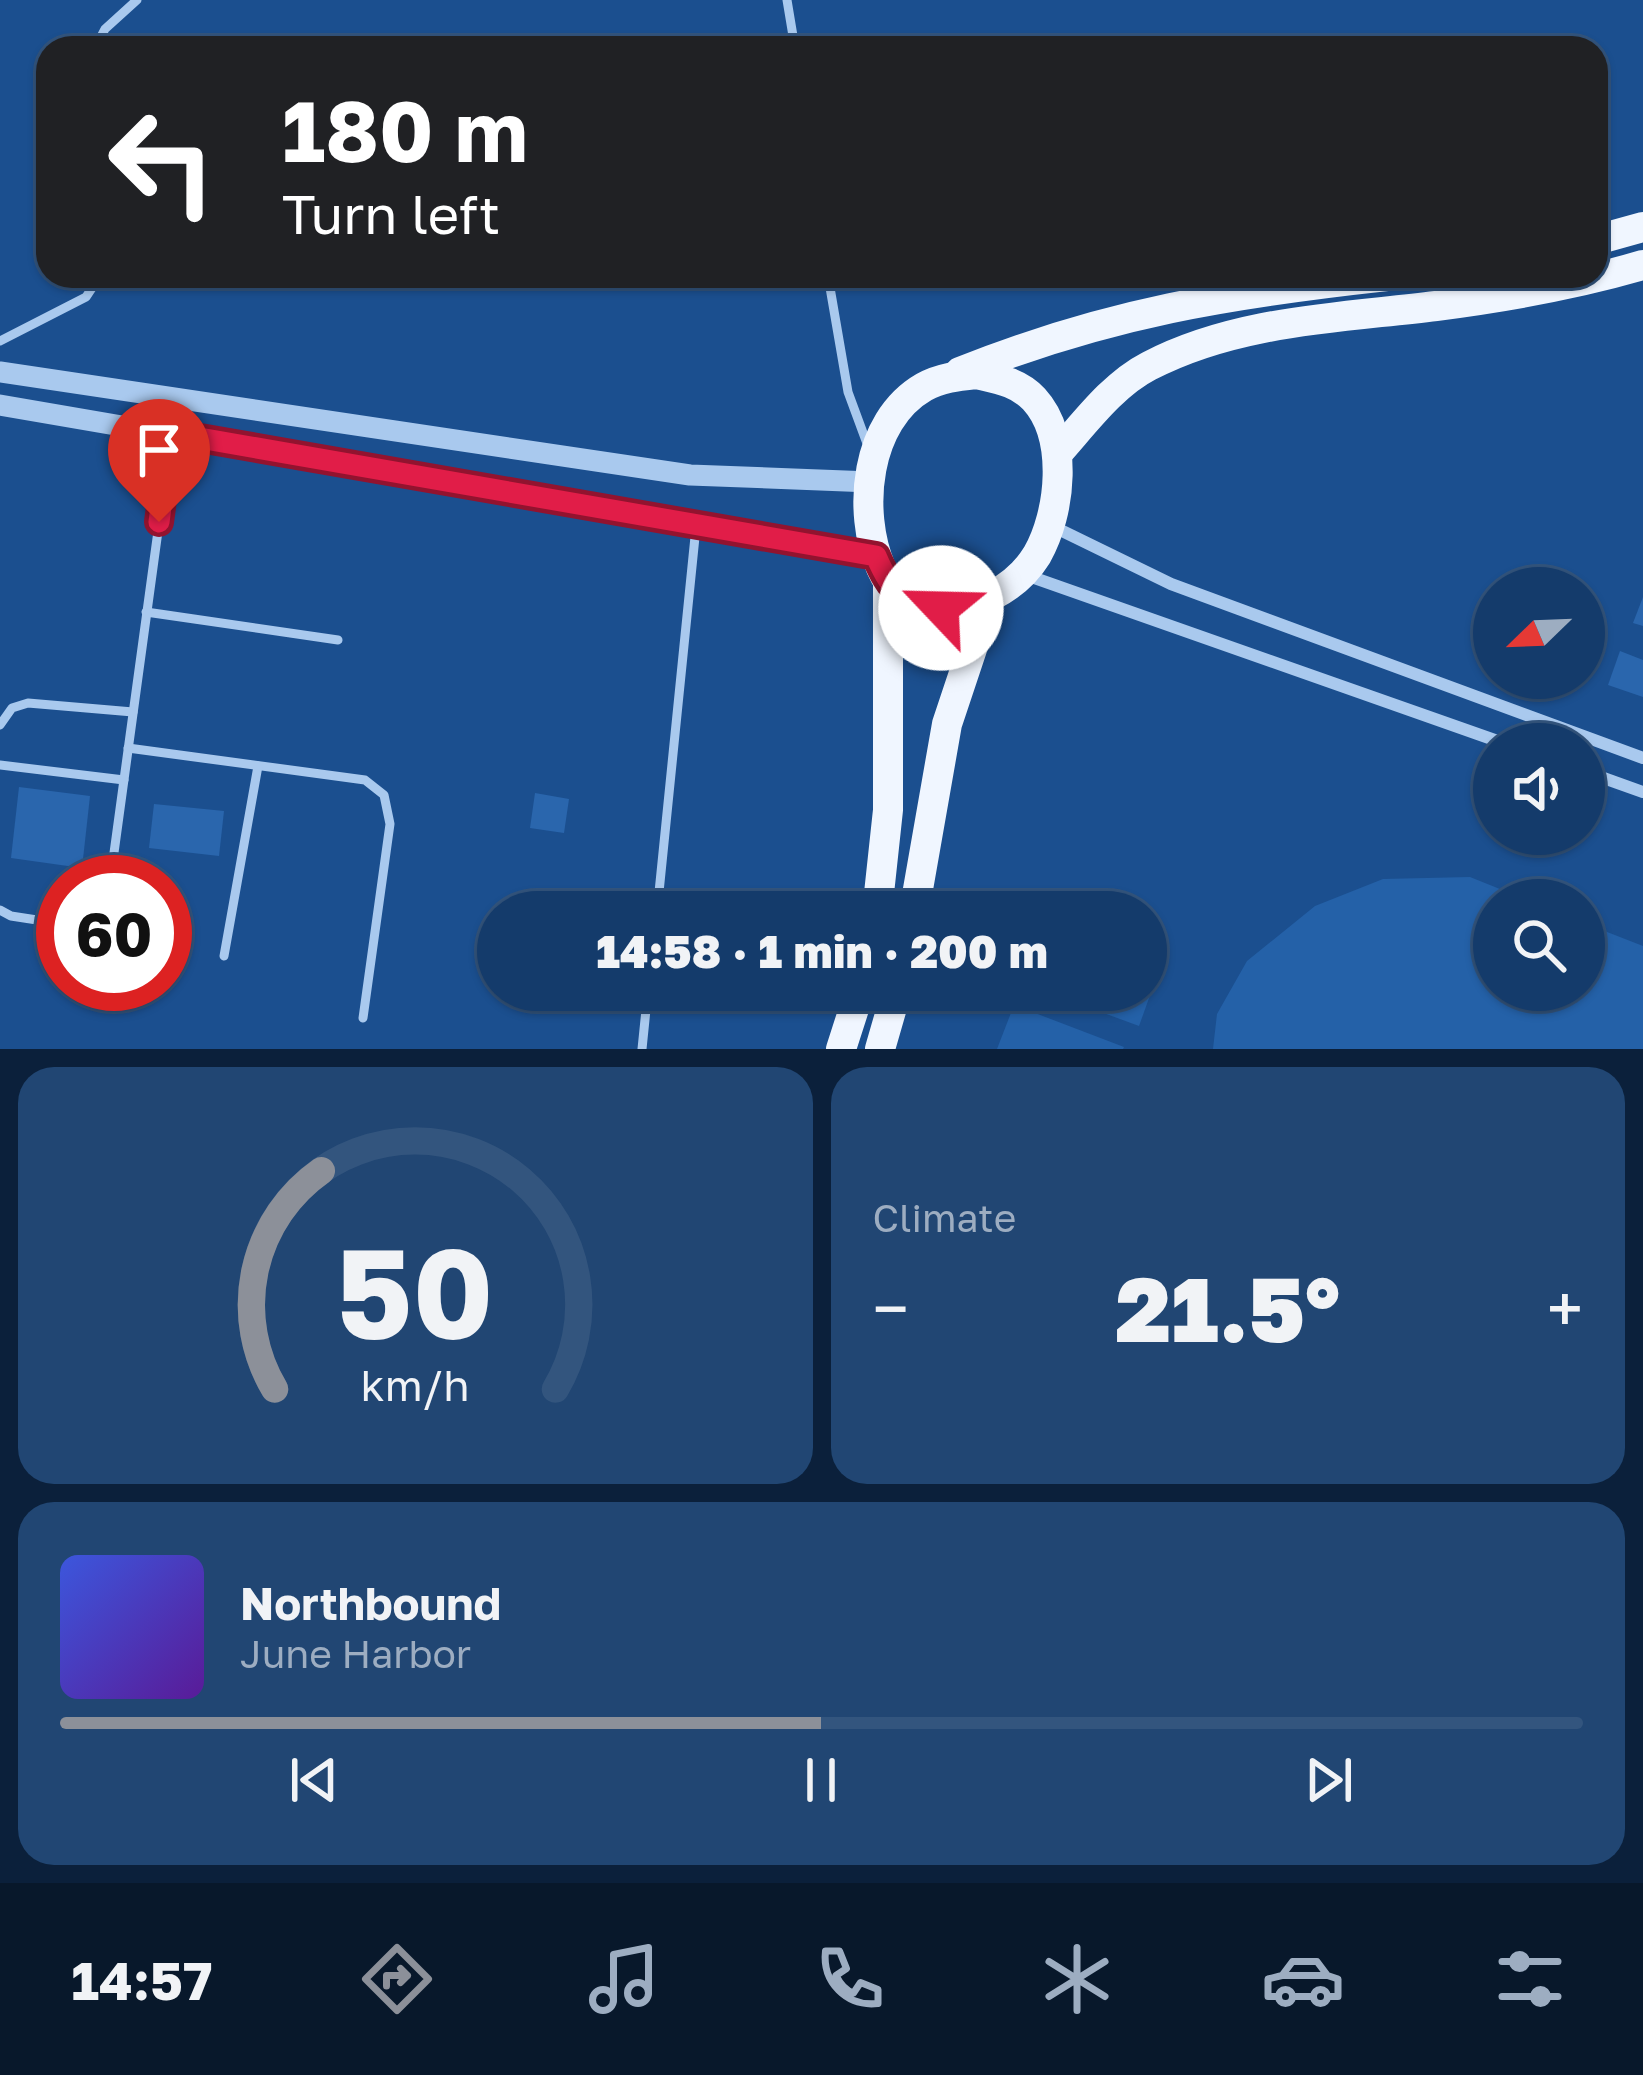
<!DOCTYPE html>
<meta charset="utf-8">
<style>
:root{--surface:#143b6b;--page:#214673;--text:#f1f3f6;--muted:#9dadc1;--line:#33557e;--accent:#8c9099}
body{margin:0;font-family:"Golos Text",sans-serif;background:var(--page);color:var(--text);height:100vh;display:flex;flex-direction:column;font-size:45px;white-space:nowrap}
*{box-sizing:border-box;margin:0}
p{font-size:39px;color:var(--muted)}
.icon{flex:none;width:66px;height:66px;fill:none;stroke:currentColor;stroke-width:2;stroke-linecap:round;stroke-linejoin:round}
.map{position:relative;height:1049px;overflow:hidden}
.details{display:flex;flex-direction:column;gap:18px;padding:18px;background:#0b203b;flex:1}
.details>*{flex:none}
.top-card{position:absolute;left:36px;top:36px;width:1572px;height:252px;border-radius:36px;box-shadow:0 3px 9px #0004,0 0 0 3px var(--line);background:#202124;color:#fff;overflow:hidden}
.needle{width:78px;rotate:247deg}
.fabs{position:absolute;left:1473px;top:567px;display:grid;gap:24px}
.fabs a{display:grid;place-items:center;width:132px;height:132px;border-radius:50%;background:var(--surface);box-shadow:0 3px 9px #0004,0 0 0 3px var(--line);font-size:60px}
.speed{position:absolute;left:36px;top:855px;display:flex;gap:24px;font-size:60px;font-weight:700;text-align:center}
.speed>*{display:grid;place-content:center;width:156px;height:156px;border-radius:50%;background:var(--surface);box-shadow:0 3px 9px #0004,0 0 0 3px var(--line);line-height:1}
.speed .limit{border:18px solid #d22;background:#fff;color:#111}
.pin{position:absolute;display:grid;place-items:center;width:102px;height:102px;color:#fff;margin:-123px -51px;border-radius:50% 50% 50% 0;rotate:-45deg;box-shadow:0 0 12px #0007}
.pin .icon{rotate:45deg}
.me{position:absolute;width:132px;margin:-66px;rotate:294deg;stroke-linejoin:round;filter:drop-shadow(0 0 9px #0008)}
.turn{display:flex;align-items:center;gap:42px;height:252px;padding:0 48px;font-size:54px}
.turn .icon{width:156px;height:156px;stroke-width:2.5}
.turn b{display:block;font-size:84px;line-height:102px}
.big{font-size:90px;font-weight:800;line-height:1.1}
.details .card{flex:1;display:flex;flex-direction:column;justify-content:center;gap:18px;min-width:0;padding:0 42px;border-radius:36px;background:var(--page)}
.details .dial{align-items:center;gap:0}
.dial svg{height:312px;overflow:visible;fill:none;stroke:var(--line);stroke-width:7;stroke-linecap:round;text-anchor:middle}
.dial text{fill:var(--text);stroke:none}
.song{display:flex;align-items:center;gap:36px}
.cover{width:144px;height:144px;border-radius:18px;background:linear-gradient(135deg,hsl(230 70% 55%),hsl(270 70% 35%))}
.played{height:12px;border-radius:6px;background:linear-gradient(90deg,var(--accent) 50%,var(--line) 50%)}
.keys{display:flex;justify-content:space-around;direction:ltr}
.heat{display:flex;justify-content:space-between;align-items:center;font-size:66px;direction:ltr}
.details .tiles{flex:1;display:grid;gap:18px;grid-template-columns:1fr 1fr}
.card:last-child{grid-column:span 2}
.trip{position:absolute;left:477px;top:891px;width:690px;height:120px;border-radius:60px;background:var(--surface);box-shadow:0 3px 9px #0004,0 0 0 3px var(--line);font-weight:800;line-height:120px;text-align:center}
.tab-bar{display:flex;height:192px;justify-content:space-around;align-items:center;background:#08182b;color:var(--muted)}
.tab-bar .icon{width:84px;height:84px}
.tab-bar .selected{color:var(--accent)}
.tab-bar b{font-size:54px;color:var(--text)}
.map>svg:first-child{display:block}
</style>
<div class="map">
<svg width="1643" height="1049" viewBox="0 0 1643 1049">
<rect width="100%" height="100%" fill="#1b4f8f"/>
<!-- green -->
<g fill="#2461a8">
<path d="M1470,877L1527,900H1494V990H1584V923L1643,946V1049H1213L1217,1014L1247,961L1315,906L1383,879Z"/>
<path d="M1146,956L1162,962L1139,1026L1041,990H1146Z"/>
<path d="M1014,1005L1124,1047L1123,1049H997Z"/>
</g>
<!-- building -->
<g fill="#2a66ad">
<path d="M1643,597V626L1633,623Z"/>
<path d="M1620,651L1643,660V697L1608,685Z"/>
<path d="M19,787L90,796L82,868L11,858Z"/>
<path d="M535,793L569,799L564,833L530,828Z"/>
<path d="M154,804L224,811L219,856L149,848Z"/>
</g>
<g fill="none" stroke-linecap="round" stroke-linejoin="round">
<!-- service -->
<g stroke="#a9c9ee" stroke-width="9">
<path d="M787,0L795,48"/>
<path d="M95,48L105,29L137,0"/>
<path d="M828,276L848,392L869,449"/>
<path d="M0,341L86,297L100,276"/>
<path d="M146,612L338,640"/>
<path d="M0,725L12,708L28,703L133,712"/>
<path d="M128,748L365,780L384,795L390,824L363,1018"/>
<path d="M0,765L124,780"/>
<path d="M110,882L171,436"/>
<path d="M0,910L11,916L63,924"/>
<path d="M657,912L696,527"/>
<path d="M224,956L258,766"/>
<path d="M642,1049L648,990"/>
</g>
<!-- minor -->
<g stroke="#a9c9ee" stroke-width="12">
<path d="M1050,525L1171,584L1643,758"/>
<path d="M1026,575L1506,744"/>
<path d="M1584,771L1643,792"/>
</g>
<!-- tertiary -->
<g stroke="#a9c9ee" stroke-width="21">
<path d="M0,372L690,475L871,482"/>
<path d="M0,405L876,556"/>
</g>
<!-- primary -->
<g stroke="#f0f6ff" stroke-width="30">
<path d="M1596,240L1643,227"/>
<path d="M960,372C1107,313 1231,293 1387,276"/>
<path d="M976,374C998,379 1018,382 1034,399C1069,437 1061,513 1037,555C1016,589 975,610 936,608C910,606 891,592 881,568C857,511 865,421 924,387C940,378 958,376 976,374Z"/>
<path d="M1057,454C1084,424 1112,385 1149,366C1237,320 1340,318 1436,306C1506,297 1575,285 1643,265"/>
<path d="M877,912L888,810V584"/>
<path d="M914,912L947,724L989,598"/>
<path d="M841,1049L860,990"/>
<path d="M880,1049L897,990"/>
</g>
</g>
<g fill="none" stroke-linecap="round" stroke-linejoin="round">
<defs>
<path id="route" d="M159,522L171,433L876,556C891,591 902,604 941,608"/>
</defs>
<!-- route casing -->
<use href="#route" stroke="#92132f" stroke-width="30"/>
<!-- route -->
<use href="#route" stroke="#e11d48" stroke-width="21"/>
</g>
</svg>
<div class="fabs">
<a><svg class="needle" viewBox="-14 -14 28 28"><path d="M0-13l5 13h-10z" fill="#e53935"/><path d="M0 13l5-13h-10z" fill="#9dadc1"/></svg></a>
<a><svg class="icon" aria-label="sound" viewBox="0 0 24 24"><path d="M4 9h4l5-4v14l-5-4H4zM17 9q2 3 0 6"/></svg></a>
<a><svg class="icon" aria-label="search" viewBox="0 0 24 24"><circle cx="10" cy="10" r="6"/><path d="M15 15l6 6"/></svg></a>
</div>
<div class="speed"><div class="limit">60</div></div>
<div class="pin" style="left:159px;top:522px;background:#d93025"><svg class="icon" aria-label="arrive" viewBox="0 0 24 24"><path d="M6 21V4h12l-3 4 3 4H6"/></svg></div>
<svg class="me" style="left:941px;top:608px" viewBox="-20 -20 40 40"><circle r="19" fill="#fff"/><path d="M0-13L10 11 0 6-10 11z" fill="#e11d48"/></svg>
<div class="trip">14:58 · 1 min · 200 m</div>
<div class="top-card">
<div class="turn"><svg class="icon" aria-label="left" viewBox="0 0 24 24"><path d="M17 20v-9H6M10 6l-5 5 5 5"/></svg><div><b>180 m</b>Turn left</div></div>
</div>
</div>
<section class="details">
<div class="tiles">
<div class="card dial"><svg viewBox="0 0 100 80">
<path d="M14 69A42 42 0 1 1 86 69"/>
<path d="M14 69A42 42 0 0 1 26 13" stroke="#8c9099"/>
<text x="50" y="56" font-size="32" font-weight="700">50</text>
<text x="50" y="72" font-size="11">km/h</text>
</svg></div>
<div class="card"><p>Climate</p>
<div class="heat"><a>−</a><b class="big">21.5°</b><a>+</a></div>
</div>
<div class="card">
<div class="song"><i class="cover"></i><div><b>Northbound</b><p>June Harbor</p></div></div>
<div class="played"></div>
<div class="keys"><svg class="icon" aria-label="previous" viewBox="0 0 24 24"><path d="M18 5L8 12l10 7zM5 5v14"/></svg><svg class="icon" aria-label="pause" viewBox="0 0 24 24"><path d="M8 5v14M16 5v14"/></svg><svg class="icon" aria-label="next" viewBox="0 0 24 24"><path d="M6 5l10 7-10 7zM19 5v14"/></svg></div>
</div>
</div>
</section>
<nav class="tab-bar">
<b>14:57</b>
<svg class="icon selected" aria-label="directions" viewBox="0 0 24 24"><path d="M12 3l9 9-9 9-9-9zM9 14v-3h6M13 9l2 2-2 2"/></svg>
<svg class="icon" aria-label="music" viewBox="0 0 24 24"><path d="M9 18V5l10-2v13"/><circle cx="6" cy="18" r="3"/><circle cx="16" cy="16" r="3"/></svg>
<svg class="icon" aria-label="phone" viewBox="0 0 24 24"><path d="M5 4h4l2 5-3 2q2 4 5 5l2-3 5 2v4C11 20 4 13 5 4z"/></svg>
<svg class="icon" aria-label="climate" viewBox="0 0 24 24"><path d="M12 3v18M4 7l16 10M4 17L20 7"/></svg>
<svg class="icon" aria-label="car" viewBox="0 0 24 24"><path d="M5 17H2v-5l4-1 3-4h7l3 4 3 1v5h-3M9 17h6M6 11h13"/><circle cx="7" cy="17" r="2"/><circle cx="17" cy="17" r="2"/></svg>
<svg class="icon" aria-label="filters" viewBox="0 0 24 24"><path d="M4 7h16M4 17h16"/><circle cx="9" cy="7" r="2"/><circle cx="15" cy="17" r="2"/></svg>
</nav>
